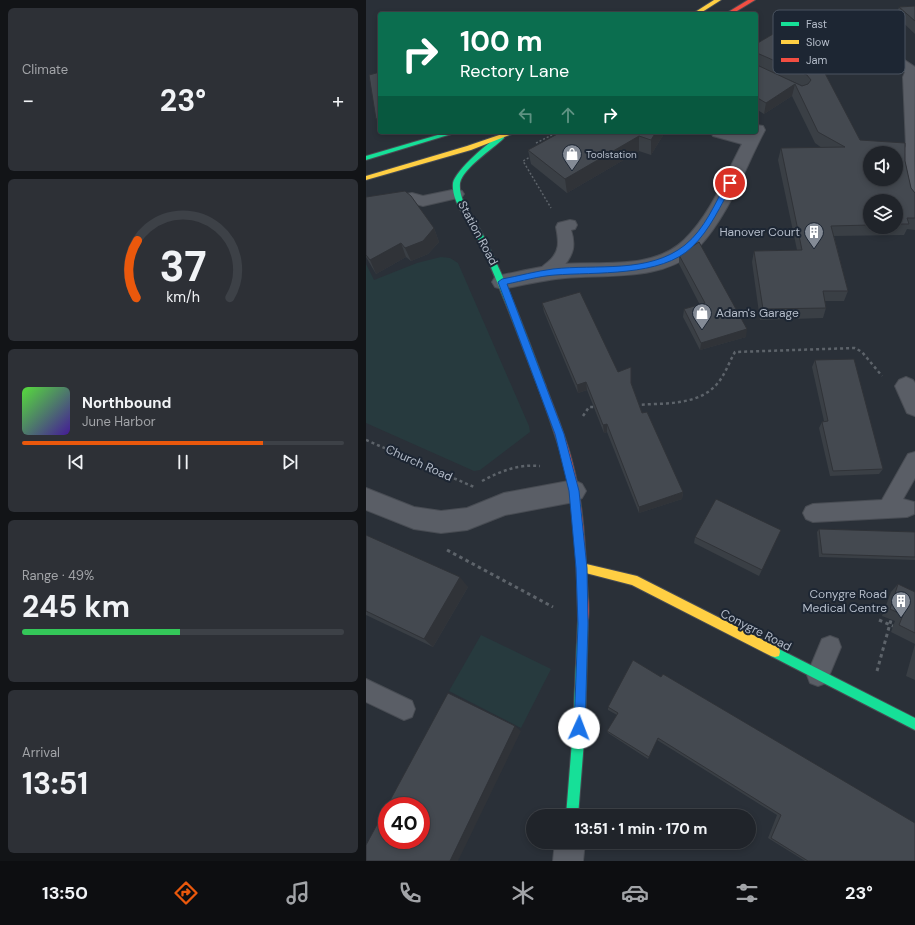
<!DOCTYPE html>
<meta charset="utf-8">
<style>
:root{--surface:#20242a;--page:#2d3036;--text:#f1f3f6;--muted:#a2a4a8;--line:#3d4147;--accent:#ea580c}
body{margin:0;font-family:"DM Sans",sans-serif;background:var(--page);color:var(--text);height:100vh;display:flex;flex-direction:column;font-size:15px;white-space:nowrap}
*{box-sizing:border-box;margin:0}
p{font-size:13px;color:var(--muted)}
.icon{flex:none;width:22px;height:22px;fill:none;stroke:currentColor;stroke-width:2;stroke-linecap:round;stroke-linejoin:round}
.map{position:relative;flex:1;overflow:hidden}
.sheet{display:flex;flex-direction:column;gap:8px;padding:8px;background:#121417;width:366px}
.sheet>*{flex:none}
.top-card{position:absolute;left:12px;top:12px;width:380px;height:122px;border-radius:4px;box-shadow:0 2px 6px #0003,0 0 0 1px var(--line);background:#0b6e4f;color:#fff;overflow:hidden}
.fabs{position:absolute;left:497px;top:146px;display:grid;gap:8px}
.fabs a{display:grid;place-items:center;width:40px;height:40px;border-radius:50%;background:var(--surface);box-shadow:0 2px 6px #0003,0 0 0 1px var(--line);font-size:20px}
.speed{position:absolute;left:12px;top:797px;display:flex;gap:8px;font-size:20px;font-weight:700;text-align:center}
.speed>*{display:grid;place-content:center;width:52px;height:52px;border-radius:50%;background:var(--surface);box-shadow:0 2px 6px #0003,0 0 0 1px var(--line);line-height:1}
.speed .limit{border:6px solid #d22;background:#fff;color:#111}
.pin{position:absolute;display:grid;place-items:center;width:34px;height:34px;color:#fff;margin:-17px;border:2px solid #fff;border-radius:50%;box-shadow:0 1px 4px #0007}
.me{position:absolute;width:44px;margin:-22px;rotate:2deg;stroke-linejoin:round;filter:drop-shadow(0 0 3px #0008)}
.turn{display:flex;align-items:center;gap:14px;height:84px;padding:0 16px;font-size:18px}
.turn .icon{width:52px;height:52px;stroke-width:2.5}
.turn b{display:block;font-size:28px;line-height:34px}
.lanes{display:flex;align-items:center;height:38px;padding:0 16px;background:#0003;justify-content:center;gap:20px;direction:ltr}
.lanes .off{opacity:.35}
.big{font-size:30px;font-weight:700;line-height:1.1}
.sheet .widget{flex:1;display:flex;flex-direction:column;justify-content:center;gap:6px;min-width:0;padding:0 14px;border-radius:6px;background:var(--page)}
.sheet .dial{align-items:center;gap:0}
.dial svg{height:104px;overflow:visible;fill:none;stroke:var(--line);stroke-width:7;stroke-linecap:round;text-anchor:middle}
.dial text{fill:var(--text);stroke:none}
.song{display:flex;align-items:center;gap:12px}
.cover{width:48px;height:48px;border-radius:6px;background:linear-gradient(135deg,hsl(110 70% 55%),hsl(260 70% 35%))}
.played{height:4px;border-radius:2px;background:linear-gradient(90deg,var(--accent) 75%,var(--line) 75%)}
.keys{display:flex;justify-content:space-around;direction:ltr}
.heat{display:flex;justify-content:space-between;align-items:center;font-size:22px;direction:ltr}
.charge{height:6px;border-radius:3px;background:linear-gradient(90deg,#34c759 49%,var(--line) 0)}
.trip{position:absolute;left:160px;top:809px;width:230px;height:40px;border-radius:20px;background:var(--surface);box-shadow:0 2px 6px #0003,0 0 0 1px var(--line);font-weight:700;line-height:40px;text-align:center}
.dock{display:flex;height:64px;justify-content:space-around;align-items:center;background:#0d0e11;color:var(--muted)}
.dock .icon{width:28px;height:28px}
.dock .current{color:var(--accent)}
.dock b{font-size:18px;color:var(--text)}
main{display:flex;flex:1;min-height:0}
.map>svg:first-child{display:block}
</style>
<main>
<section class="sheet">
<div class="widget"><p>Climate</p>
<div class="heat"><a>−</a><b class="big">23°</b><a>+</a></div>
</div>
<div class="widget dial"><svg viewBox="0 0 100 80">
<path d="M14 69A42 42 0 1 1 86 69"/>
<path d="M14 69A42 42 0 0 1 15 25" stroke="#ea580c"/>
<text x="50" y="56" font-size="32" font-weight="700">37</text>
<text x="50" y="72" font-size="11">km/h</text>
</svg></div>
<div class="widget">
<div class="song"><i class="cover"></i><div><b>Northbound</b><p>June Harbor</p></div></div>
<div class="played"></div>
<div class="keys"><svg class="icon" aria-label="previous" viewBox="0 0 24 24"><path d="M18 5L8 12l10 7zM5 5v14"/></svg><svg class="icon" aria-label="pause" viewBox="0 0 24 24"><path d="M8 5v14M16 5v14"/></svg><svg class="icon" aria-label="next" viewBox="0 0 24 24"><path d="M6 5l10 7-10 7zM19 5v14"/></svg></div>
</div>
<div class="widget"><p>Range · 49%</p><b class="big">245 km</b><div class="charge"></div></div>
<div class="widget"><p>Arrival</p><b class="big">13:51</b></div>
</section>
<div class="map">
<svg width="549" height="861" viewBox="0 0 549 861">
<rect width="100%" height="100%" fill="#2a3038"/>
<!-- green -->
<g fill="#273a3e">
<path d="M75,257L84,258L92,263L163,426L164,432L114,470L108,471L0,423V264L8,280L51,263Z"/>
<path d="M115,635L185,669L155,728L83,691Z"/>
</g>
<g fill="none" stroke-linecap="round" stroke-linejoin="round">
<defs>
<g id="lane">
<path d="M437,13L528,53L549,67L548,162L549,204L544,202L542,199C538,180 530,164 540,146L537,77L539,72L520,59L433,18L431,16Z"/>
<path d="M91,189L96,191L98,194L96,197L57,206L46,203L0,211V201L46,193L57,196Z"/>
<path d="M204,220L209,221L211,225L209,229L205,230C207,236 208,243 207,249C204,262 187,282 173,278L170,274C173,269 177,266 182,262C194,252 193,242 190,227L192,223Z"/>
<path d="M549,452V478L537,499L548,502V514L541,517L447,522L440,519L437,513L440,507L447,504L516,500L542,454Z"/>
<path d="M464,636L472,639L475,647L460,683L452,686L444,683L441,675L456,639Z"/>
<path d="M0,679L46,701L49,709L46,717L38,720L0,702Z"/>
</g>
<g id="street">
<path d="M390,125L397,126L399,130C378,170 363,215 332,248C300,282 240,274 199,278C177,280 157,285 136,289L129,287L126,282L129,277L136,275C156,271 176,266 196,264C235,261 287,270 318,240C345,214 359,176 376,144L347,136L345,132H371L381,135L382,132H390Z"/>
<path d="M540,377L547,380L549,383V416L541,413L529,386L533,380Z"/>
<path d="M208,480L216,484L220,491L216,498L208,502L139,515L101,530L75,533L48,529L0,510V488L48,507L75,511L101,508L138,493Z"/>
<path d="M189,842H219L217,861H187Z"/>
</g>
<g id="fast">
<path d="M82,132H92L0,160V156Z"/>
<path d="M136,135L138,136V138C127,149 97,168 94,183C92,202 110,220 117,235C142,284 161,336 180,387L179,390H173L172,387C152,336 134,284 110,235C102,220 85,202 87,183C89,171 125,139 136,135Z"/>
<path d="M217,615L221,616L222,620L219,729L212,816H200L207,729L212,620L213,616Z"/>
<path d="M409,647L549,718V730L405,656L404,652L405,648Z"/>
</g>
<g id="slow">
<path d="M348,0H355L333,14H326Z"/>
<path d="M142,132H151L105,150L0,180V176L101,146Z"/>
<path d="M216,563L271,576L413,648L414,652L413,656L409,657L405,656L266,585L212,571L211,568L212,565Z"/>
</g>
<g id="jam">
<path d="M382,0H389L366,14H359Z"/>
<path d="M176,383L179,384L180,387C190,413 201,439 207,465C217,503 219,543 221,581C221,592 225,614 221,624L217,625L213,624L212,620C211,573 210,524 201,477C194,446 183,417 172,387L173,384Z"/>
</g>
</defs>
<!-- lane casing -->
<use href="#lane" stroke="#484c53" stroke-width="2"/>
<!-- street casing -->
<use href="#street" stroke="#484c53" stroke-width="2"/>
<!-- fast casing -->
<use href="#fast" stroke="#484c53" stroke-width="2"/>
<!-- slow casing -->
<use href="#slow" stroke="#484c53" stroke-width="2"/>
<!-- jam casing -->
<use href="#jam" stroke="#484c53" stroke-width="2"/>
<!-- path-far2 -->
<g stroke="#5d636a" stroke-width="1.5" stroke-dasharray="2 2" stroke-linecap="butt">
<path d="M170,143L192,132"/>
<path d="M166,156L157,161L185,208"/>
</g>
<!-- path-far1 -->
<g stroke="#5d636a" stroke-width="2.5" stroke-dasharray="3 3" stroke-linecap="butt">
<path d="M270,405C297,403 332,406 351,384C359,375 363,362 369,352L489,348L496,352L516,376"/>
<path d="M217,416L223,407H229"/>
<path d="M0,440L108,487"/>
<path d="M116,481C135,471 152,464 174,466"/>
</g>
<!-- path -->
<g stroke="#5d636a" stroke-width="3" stroke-dasharray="3.5 3.5" stroke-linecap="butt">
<path d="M81,550L187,607"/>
<path d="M513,620L527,626"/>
<path d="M511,671L525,620"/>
</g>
<!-- lane -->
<use href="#lane" fill="#5a5e66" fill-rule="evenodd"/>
<!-- street -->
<use href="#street" fill="#5a5e66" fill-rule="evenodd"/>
<!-- fast -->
<use href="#fast" fill="#16e098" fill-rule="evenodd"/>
<!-- slow -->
<use href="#slow" fill="#ffcf43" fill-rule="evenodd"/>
<!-- jam -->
<use href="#jam" fill="#f24e42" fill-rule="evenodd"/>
</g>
<!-- wall -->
<g fill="#3a3f45" fill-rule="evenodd">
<path d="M549,6V34L530,16L533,7Z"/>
<path d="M431,20L494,140L539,161L545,188L549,193V230L541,229L538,235L468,236L482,291L478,301H459L460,308L457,318L394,320L386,262L388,251L431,250L412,160L415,148H456L449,143L426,96L398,114L390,109V44ZM399,69L437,86H436ZM504,201H530V227H504Z"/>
<path d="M299,132L285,155L273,151L201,193L165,164L162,150L246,134Z"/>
<path d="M0,197L68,228L73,242L62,254L45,261L40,257L10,274L0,257Z"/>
<path d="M313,255L380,337L334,350L317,317L318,309L334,305L313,264Z"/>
<path d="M176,303L252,372L265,383L276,413L317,492L316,499L273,513L241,432L238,433L221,390L212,393L178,312Z"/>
<path d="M449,360L517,469L513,474L464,476L453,428L456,422L458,421L446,367Z"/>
<path d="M453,529L549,532V560L453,557L451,532Z"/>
<path d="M415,530L393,576L328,543L329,537Z"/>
<path d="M0,535L102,587L67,647L0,615Z"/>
<path d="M532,584L549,592V644L525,632L529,621L516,616L525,592Z"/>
<path d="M549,644V680L540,676Z"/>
<path d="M242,707L549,861H439L402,838L411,815L291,740L282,759L242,733L241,731L251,715L242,710Z"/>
</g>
<!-- shaded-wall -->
<g fill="#303338">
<path d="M429,84L426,96L398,114L400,103Z"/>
<path d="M14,118V126L12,127L10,119Z"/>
<path d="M290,132H299L285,155V140Z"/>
<path d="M273,136V151L201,193L199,179Z"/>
<path d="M68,228L73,242L62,254L45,261L39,248Z"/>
<path d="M35,243L40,257L10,274L4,260Z"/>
<path d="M381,329L380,337L334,350L335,343Z"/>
<path d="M220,382L221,390L212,393L211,385Z"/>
<path d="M241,424V432L238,433L237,425Z"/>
<path d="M317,492L316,499L273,513V507Z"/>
<path d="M94,577L102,587L67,647L58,639Z"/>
<path d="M149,726L155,731L92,861H84Z"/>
</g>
<!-- building -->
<g fill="#444950" stroke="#303338" fill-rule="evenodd">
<path d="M549,6V21L533,7Z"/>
<path d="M431,20L494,140L539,143V161L545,188L549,193V218H541L543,224H530V201H504V225L465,226L482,291H457L460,308L397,309L388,251L436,250L415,148L479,147L452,132L429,84L400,103L390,97V44ZM391,53L441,75L445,80L442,84L436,86L391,65ZM504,153H530V179H504Z"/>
<path d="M14,72V118L10,119L3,75Z"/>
<path d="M195,132H243L246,134L248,132H290L285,140L273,136L199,179L162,150Z"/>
<path d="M39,191L45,196L68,228L57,241L39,248L35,243L4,260L0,255V197Z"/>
<path d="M333,242L381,329L335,343L318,309L339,303L313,255Z"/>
<path d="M214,292L252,372L265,367V383L276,413L281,412L317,492L273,507L241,424L237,425L220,382L211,385L176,303Z"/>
<path d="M488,359L517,469L467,471L456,422L462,421L449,360Z"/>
<path d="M350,499L415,530L396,570L329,537Z"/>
<path d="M453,529L549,532V557L456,554Z"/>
<path d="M0,535L94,577L58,639L0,611Z"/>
<path d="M532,584L549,592V633L533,625L537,615L524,609Z"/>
<path d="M267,660L295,677L297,674L549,823V861H442L405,838L415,815L292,738L283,757L241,731L252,713L242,707Z"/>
<path d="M82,693L149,726L84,861H0V845L21,806V840H55V806H21Z"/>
</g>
<!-- route -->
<path fill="#1a73e8" stroke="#114b97" d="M364,181L367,183C355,205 344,230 326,247C296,277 228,272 189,275C173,276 156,281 141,284L198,434L213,491L221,568L222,624L219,728L217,733L213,734L209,733L208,728L212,624L210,568L203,491L189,434L132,282L136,279C153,276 170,271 187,269C230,264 283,274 319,245C339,229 349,203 361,182Z"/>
<!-- icons -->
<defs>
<symbol id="shop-pin" viewBox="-11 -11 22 30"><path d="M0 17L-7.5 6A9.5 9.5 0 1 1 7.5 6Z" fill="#848b96" stroke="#1d2633"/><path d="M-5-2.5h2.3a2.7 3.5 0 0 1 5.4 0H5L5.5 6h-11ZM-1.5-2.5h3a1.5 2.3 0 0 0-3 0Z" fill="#fff"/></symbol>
<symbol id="building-pin" viewBox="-11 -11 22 30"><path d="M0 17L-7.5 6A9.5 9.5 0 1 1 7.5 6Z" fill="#848b96" stroke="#1d2633"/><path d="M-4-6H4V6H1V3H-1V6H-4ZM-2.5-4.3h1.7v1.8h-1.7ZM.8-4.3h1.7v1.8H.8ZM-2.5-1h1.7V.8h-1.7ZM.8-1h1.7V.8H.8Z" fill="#fff"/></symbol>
</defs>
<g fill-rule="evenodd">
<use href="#shop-pin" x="195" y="143" width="22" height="30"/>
<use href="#building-pin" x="437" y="221" width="22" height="30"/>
<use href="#shop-pin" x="325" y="302" width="22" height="30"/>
<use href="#building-pin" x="524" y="590" width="22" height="30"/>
</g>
<g text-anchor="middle" stroke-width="4" stroke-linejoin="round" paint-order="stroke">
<!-- far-poi labels -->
<g font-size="10" fill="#b4bcc9" stroke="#1d2633" text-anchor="start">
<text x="220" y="158">Toolstation</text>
</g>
<!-- poi labels -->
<g font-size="12" fill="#b4bcc9" stroke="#1d2633" text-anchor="end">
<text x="434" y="236">Hanover Court</text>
<text x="350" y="317" text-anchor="start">Adam's Garage</text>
<text x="521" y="598">Conygre Road<tspan x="521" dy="14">Medical Centre</tspan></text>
</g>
<!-- street labels -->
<g font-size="12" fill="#b4bcc9" stroke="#1d2633">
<text transform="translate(112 233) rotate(62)" y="4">Station Road</text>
<text transform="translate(53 463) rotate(24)" y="4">Church Road</text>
<text transform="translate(390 630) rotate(27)" y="4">Conygre Road</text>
</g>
</g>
<!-- legend -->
<rect x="407" y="10" width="132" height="64" rx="6" fill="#1d2633" stroke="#4a5360" stroke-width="1"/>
<rect x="415" y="22" width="18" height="4" fill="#16e098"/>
<rect x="415" y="40" width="18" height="4" fill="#ffcf43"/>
<rect x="415" y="58" width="18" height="4" fill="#f24e42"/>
<g font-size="11" fill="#b4bcc9">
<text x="440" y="28">Fast</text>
<text x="440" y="46">Slow</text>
<text x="440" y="64">Jam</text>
</g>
</svg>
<div class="fabs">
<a><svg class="icon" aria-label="sound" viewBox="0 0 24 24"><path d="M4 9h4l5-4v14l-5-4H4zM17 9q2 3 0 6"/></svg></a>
<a><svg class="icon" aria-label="layers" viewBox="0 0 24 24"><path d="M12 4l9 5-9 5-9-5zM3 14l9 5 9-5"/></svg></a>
</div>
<div class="speed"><div class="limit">40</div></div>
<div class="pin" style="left:364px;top:183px;background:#d93025"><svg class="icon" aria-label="arrive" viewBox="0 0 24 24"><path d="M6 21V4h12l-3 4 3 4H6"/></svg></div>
<svg class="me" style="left:213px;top:728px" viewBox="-20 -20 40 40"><circle r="19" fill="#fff"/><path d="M0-13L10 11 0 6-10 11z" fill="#1a73e8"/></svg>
<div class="trip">13:51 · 1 min · 170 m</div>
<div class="top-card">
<div class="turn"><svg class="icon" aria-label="right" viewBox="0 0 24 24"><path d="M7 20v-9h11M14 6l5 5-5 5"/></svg><div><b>100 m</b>Rectory Lane</div></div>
<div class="lanes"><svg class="icon off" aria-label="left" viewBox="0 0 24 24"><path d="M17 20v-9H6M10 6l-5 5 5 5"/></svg><svg class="icon off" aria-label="ahead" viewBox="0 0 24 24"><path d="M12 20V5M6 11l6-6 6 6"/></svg><svg class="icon" aria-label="right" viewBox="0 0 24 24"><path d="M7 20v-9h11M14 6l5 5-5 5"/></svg></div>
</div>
</div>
</main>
<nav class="dock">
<b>13:50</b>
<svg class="icon current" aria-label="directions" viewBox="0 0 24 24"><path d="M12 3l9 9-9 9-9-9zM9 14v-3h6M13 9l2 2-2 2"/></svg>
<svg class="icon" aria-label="music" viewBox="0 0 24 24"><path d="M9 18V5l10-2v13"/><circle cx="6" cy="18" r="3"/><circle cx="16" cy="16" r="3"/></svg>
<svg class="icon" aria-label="phone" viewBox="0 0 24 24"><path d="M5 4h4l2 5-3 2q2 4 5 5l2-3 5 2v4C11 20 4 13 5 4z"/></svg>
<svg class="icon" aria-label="climate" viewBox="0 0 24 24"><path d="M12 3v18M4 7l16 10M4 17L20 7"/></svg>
<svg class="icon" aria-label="car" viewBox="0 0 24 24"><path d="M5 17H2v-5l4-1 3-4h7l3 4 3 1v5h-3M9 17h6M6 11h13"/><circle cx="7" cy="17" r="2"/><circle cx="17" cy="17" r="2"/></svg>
<svg class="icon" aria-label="filters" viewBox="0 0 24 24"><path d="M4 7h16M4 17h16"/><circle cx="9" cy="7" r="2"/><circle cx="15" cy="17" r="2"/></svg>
<b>23°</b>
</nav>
